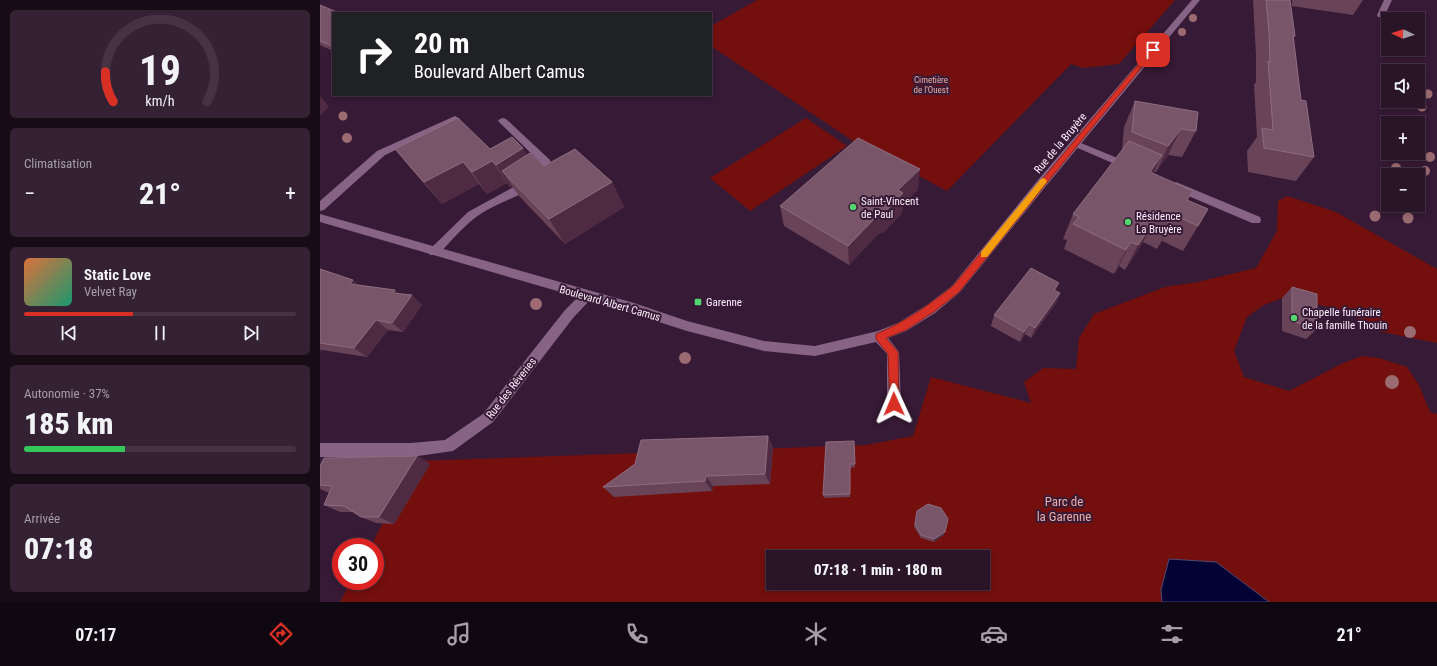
<!DOCTYPE html>
<html lang="fr">
<meta charset="utf-8">
<style>
:root{--surface:#291428;--page:#352134;--text:#f1f3f6;--muted:#a59ea8;--line:#453345;--accent:#d93025}
body{margin:0;font-family:"Roboto Condensed",sans-serif;background:var(--page);color:var(--text);height:100vh;display:flex;flex-direction:column;font-size:15px;white-space:nowrap}
*{box-sizing:border-box;margin:0}
p{font-size:13px;color:var(--muted)}
.icon{flex:none;width:22px;height:22px;fill:none;stroke:currentColor;stroke-width:2;stroke-linecap:round;stroke-linejoin:round}
.map{position:relative;flex:1;overflow:hidden}
.sheet{display:flex;flex-direction:column;gap:10px;padding:10px;background:#170b16;width:320px}
.sheet>*{flex:none}
.guide{position:absolute;left:12px;top:12px;width:380px;height:84px;border-radius:0px;box-shadow:0 2px 6px #0003,0 0 0 1px var(--line);background:#202124;color:#fff;overflow:hidden}
.needle{width:26px;rotate:274deg}
.buttons{position:absolute;left:1061px;top:12px;display:grid;gap:8px}
.buttons a{display:grid;place-items:center;width:44px;height:44px;border-radius:0px;background:var(--surface);box-shadow:0 2px 6px #0003,0 0 0 1px var(--line);font-size:20px}
.speed{position:absolute;left:12px;top:538px;display:flex;gap:8px;font-size:20px;font-weight:700;text-align:center}
.speed>*{display:grid;place-content:center;width:52px;height:52px;border-radius:50%;background:var(--surface);box-shadow:0 2px 6px #0003,0 0 0 1px var(--line);line-height:1}
.speed .limit{border:6px solid #d22;background:#fff;color:#111}
.pin{position:absolute;display:grid;place-items:center;width:34px;height:34px;color:#fff;margin:-17px;border-radius:8px;box-shadow:0 2px 6px #0006}
.me{position:absolute;width:44px;margin:-22px;rotate:359deg;stroke-linejoin:round;filter:drop-shadow(0 0 3px #0008)}
.turn{display:flex;align-items:center;gap:14px;height:84px;padding:0 16px;font-size:18px}
.turn .icon{width:52px;height:52px;stroke-width:2.5}
.turn b{display:block;font-size:28px;line-height:34px}
.big{font-size:30px;font-weight:800;line-height:1.1}
.sheet .card{flex:1;display:flex;flex-direction:column;justify-content:center;gap:6px;min-width:0;padding:0 14px;border-radius:6px;background:var(--page)}
.sheet .dial{align-items:center;gap:0}
.dial svg{height:104px;overflow:visible;fill:none;stroke:var(--line);stroke-width:7;stroke-linecap:round;text-anchor:middle}
.dial text{fill:var(--text);stroke:none}
.song{display:flex;align-items:center;gap:12px}
.cover{width:48px;height:48px;border-radius:6px;background:linear-gradient(135deg,hsl(20 70% 55%),hsl(160 70% 35%))}
.played{height:4px;border-radius:2px;background:linear-gradient(90deg,var(--accent) 40%,var(--line) 40%)}
.keys{display:flex;justify-content:space-around;direction:ltr}
.heat{display:flex;justify-content:space-between;align-items:center;font-size:22px;direction:ltr}
.charge{height:6px;border-radius:3px;background:linear-gradient(90deg,#34c759 37%,var(--line) 0)}
.trip{position:absolute;left:446px;top:550px;width:224px;height:40px;border-radius:0px;background:var(--surface);box-shadow:0 2px 6px #0003,0 0 0 1px var(--line);font-weight:800;line-height:40px;text-align:center}
.dock{display:flex;height:64px;justify-content:space-around;align-items:center;background:#100810;color:var(--muted)}
.dock .icon{width:28px;height:28px}
.dock .active{color:var(--accent)}
.dock b{font-size:18px;color:var(--text)}
main{display:flex;flex:1;min-height:0}
.map>svg:first-child{display:block}
</style>
<main>
<section class="sheet">
<div class="card dial"><svg viewBox="0 0 100 80">
<path d="M14 69A42 42 0 1 1 86 69"/>
<path d="M14 69A42 42 0 0 1 8 46" stroke="#d93025"/>
<text x="50" y="56" font-size="32" font-weight="700">19</text>
<text x="50" y="72" font-size="11">km/h</text>
</svg></div>
<div class="card"><p>Climatisation</p>
<div class="heat"><a>−</a><b class="big">21°</b><a>+</a></div>
</div>
<div class="card">
<div class="song"><i class="cover"></i><div><b>Static Love</b><p>Velvet Ray</p></div></div>
<div class="played"></div>
<div class="keys"><svg class="icon" aria-label="previous" viewBox="0 0 24 24"><path d="M18 5L8 12l10 7zM5 5v14"/></svg><svg class="icon" aria-label="pause" viewBox="0 0 24 24"><path d="M8 5v14M16 5v14"/></svg><svg class="icon" aria-label="next" viewBox="0 0 24 24"><path d="M6 5l10 7-10 7zM19 5v14"/></svg></div>
</div>
<div class="card"><p>Autonomie · 37%</p><b class="big">185 km</b><div class="charge"></div></div>
<div class="card"><p>Arrivée</p><b class="big">07:18</b></div>
</section>
<div class="map">
<svg width="1117" height="602" viewBox="0 0 1117 602">
<rect width="100%" height="100%" fill="#371a36"/>
<!-- green -->
<g fill="#730f0d" fill-rule="evenodd">
<path d="M437,0H855L799,64L763,68L751,64L627,191L533,141L391,46V26Z"/>
<path d="M486,118L527,146L430,211L390,178Z"/>
<path d="M967,196L1016,212L1117,269V343L1058,331L1020,309L962,298L944,305L927,317L914,351L924,377L969,391L1023,363L1042,356L1059,358L1087,367L1099,385L1110,412L1117,414V602H20L31,581H55V547H50L97,461L546,445L593,436L611,377L711,403L704,382L723,368L756,369L759,338L774,314L845,287L878,282L936,268L957,231L958,201ZM453,557H663V583H453Z"/>
</g>
<!-- water -->
<path fill="#020234" stroke="#4e4970" d="M849,559L896,562L949,602H842L841,590Z"/>
<g fill="none" stroke-linecap="round" stroke-linejoin="round">
<!-- lane -->
<g fill="#876485" fill-rule="evenodd">
<path d="M1064,0H1072L1064,17H1058L1057,15Z"/>
<path d="M183,118L186,119L230,160L232,169C218,192 184,199 162,213C145,224 132,240 118,255H110L108,252L110,249L148,212L201,183L222,168L221,163L180,123L178,121L180,119Z"/>
<path d="M756,141L812,164L813,166L812,168H804L753,146L751,144Z"/>
<path d="M856,182L940,217L941,220L940,223H932L852,189L851,186Z"/>
</g>
<!-- street -->
<g fill="#876485" fill-rule="evenodd">
<path d="M872,0H880L726,186L640,292L615,313L586,331L568,338L579,352L581,404L579,408L574,410L569,408L567,404V354L556,342L495,356L444,351L367,331L270,300L253,318L173,422L133,451L91,457H0V443H91L125,440L163,414L245,310L258,297L0,222V214L314,303L367,321L444,341L495,346L558,331L578,323L607,305L632,286L718,180Z"/>
<path d="M135,116L140,119L138,121L65,155L4,210L0,211V201L57,151Z"/>
</g>
</g>
<!-- trees -->
<g fill="#9b6b72">
<circle cx="873" cy="18" r="4"/>
<circle cx="862" cy="32" r="4"/>
<circle cx="841" cy="59" r="4.5"/>
<circle cx="1108" cy="94" r="4.5"/>
<circle cx="1102" cy="107" r="4.5"/>
<circle cx="23" cy="116" r="4.5"/>
<circle cx="27" cy="138" r="5"/>
<circle cx="1110" cy="157" r="5"/>
<circle cx="1076" cy="168" r="5"/>
<circle cx="1105" cy="171" r="5"/>
<circle cx="1055" cy="216" r="5.5"/>
<circle cx="1088" cy="218" r="5.5"/>
<circle cx="216" cy="304" r="6"/>
<circle cx="1090" cy="332" r="6"/>
<circle cx="365" cy="358" r="6"/>
<circle cx="1072" cy="382" r="7"/>
</g>
<!-- wall -->
<g fill="#694357">
<path d="M933,0H970L975,36L974,38L981,100L994,157L976,181L928,172L927,151L937,137L934,85L936,82V55Z"/>
<path d="M972,0H1043L1033,15L972,6Z"/>
<path d="M0,5L13,13V51L0,45Z"/>
<path d="M815,101L876,131L862,157L848,155L836,172H834L833,173L868,200L878,226L863,251L842,241L837,249L823,242L805,270L799,266L794,274L744,249L747,240L743,239L753,214L802,150L804,127Z"/>
<path d="M75,149H170L207,155L224,166L292,182L304,207L245,244L199,196L192,186L190,187L187,183L167,194L159,184L122,204L93,171Z"/>
<path d="M598,189L583,205L582,213L564,232L558,234L529,265L464,226L460,206Z"/>
<path d="M0,269L40,285L75,290L78,293L102,305L83,332L68,330L47,357L2,350L0,353Z"/>
<path d="M972,287L997,329L986,339L962,331V298Z"/>
<path d="M736,291L740,293L736,303L711,338L705,334L700,342L671,326L674,315Z"/>
<path d="M448,436L453,448L450,484L393,486L392,491L294,497L283,487Z"/>
<path d="M534,441L535,467L530,468V497L504,498L503,495Z"/>
<path d="M97,456L110,464L74,524L56,523L41,517L34,512H20L4,505L9,492H7L0,489V466Z"/>
<path d="M597,511L624,535L614,542L601,538L594,527Z"/>
</g>
<!-- shaded-wall -->
<g fill="#4e2b43">
<path d="M0,96L9,106L0,116Z"/>
<path d="M861,129L848,155L836,172L848,146Z"/>
<path d="M203,148L216,170L182,171L192,186L190,187L176,165Z"/>
<path d="M842,155L830,181V172Z"/>
<path d="M172,161L187,183L167,194L152,172Z"/>
<path d="M143,162L159,184L122,204L104,182Z"/>
<path d="M600,169L598,189L583,205L582,213L564,232L558,234L529,265L528,246L578,190Z"/>
<path d="M292,182L304,207L245,244L229,219Z"/>
<path d="M856,216L842,241L837,249L851,224Z"/>
<path d="M837,217L823,242L805,270L818,245Z"/>
<path d="M811,242L799,266L794,274L806,250Z"/>
<path d="M33,280L45,290L30,284Z"/>
<path d="M739,283L735,293L734,290Z"/>
<path d="M75,290L85,300L73,293Z"/>
<path d="M740,293L736,303L711,338L715,328Z"/>
<path d="M92,295L102,305L83,332L72,323Z"/>
<path d="M56,320L68,330L47,357L34,348Z"/>
<path d="M709,324L705,334L700,342L704,332Z"/>
<path d="M0,349L2,350L0,353Z"/>
<path d="M448,436L453,448L450,484L445,474Z"/>
<path d="M97,456L110,464L74,524L59,517Z"/>
<path d="M386,476L393,486L392,491L385,481Z"/>
<path d="M625,532L624,535L614,542V539Z"/>
</g>
<!-- building -->
<g fill="#795569" stroke="#8e6d80">
<path d="M946,0H970L975,36L973,35L981,100L986,101L994,157L944,148L942,128L953,130L948,61L950,62L949,32Z"/>
<path d="M0,5L19,13H13V45L12,46L0,41Z"/>
<path d="M815,101L878,112L876,131L861,129L848,146L812,132Z"/>
<path d="M138,118L170,149L192,137L203,148L176,165L172,161L152,172L143,162L104,182L75,149Z"/>
<path d="M538,138L600,169L578,190L583,193L564,213L558,215L528,246L460,206Z"/>
<path d="M809,141L842,155L830,172L873,191L867,200L888,209L878,226L856,216L851,224L837,217L818,245L811,242L806,250L753,224L759,217L753,214Z"/>
<path d="M255,149L292,182L229,219L182,171L210,153L224,166Z"/>
<path d="M711,268L739,283L734,290L740,293L715,328L709,324L704,332L674,315Z"/>
<path d="M0,269L33,280L30,284L75,290L73,293L92,295L72,323L56,320L34,348L0,343Z"/>
<path d="M972,287L997,294V329L972,321Z"/>
<path d="M448,436L445,474L386,476L385,481L283,487L315,464L321,440Z"/>
<path d="M534,441L535,464H530V494L503,495L506,442Z"/>
<path d="M97,456L59,517H41L24,506L4,505L12,486L0,485V466L4,458Z"/>
<path d="M608,504L621,508L628,519L625,532L614,539L601,535L595,524L597,511Z"/>
</g>
<!-- route -->
<path fill="#d93025" stroke="#8d1f18" d="M831,49L836,50L725,185L639,292L615,311L586,330L566,338L578,352L579,404L577,407H570L568,354L556,339V334C585,322 608,306 633,286Z"/>
<!-- slow -->
<path fill="#f59e0b" d="M724,178L727,181L726,183L667,257H661V252L721,179Z"/>
<!-- markers -->
<g fill="#55d671" stroke="#371a36" stroke-width="1.5">
<circle cx="533" cy="207" r="4"/>
<circle cx="808" cy="222" r="4"/>
<rect x="374" y="298" width="8" height="8" rx="2"/>
<circle cx="974" cy="318" r="4"/>
</g>
<g text-anchor="middle" stroke-width="4" stroke-linejoin="round" paint-order="stroke">
<!-- far-park labels -->
<g font-size="9" fill="#edada4" stroke="#371a36">
<text x="611" y="83">Cimetière<tspan x="611" dy="10">de l'Ouest</tspan></text>
</g>
<!-- street labels -->
<g font-size="11" fill="#feeefc" stroke="#371a36">
<text transform="translate(740 143) rotate(-50)" y="4">Rue de la Bruyère</text>
<text transform="translate(290 303) rotate(16)" y="4">Boulevard Albert Camus</text>
<text transform="translate(191 388) rotate(-52)" y="4">Rue des Rêveries</text>
</g>
<!-- poi labels -->
<g font-size="11" fill="#feeefc" stroke="#371a36" text-anchor="start">
<text x="541" y="205">Saint-Vincent<tspan x="541" dy="13">de Paul</tspan></text>
<text x="816" y="220">Résidence<tspan x="816" dy="13">La Bruyère</tspan></text>
<text x="386" y="306">Garenne</text>
<text x="982" y="316">Chapelle funéraire<tspan x="982" dy="13">de la famille Thouin</tspan></text>
</g>
<!-- near-park labels -->
<g font-size="13" fill="#edada4" stroke="#371a36">
<text x="744" y="506">Parc de<tspan x="744" dy="15">la Garenne</tspan></text>
</g>
</g>
</svg>
<div class="buttons">
<a><svg class="needle" viewBox="-14 -14 28 28"><path d="M0-13l5 13h-10z" fill="#e53935"/><path d="M0 13l5-13h-10z" fill="#a59ea8"/></svg></a>
<a><svg class="icon" aria-label="sound" viewBox="0 0 24 24"><path d="M4 9h4l5-4v14l-5-4H4zM17 9q2 3 0 6"/></svg></a>
<a>+</a>
<a>−</a>
</div>
<div class="speed"><div class="limit">30</div></div>
<div class="pin" style="left:833px;top:50px;background:#d93025"><svg class="icon" aria-label="arrive" viewBox="0 0 24 24"><path d="M6 21V4h12l-3 4 3 4H6"/></svg></div>
<svg class="me" style="left:574px;top:404px" viewBox="-20 -20 40 40"><path d="M0-17L14 15 0 8-14 15z" fill="#d93025" stroke="#fff" stroke-width="4"/></svg>
<div class="trip">07:18 · 1 min · 180 m</div>
<div class="guide">
<div class="turn"><svg class="icon" aria-label="right" viewBox="0 0 24 24"><path d="M7 20v-9h11M14 6l5 5-5 5"/></svg><div><b>20 m</b>Boulevard Albert Camus</div></div>
</div>
</div>
</main>
<nav class="dock">
<b>07:17</b>
<svg class="icon active" aria-label="directions" viewBox="0 0 24 24"><path d="M12 3l9 9-9 9-9-9zM9 14v-3h6M13 9l2 2-2 2"/></svg>
<svg class="icon" aria-label="music" viewBox="0 0 24 24"><path d="M9 18V5l10-2v13"/><circle cx="6" cy="18" r="3"/><circle cx="16" cy="16" r="3"/></svg>
<svg class="icon" aria-label="phone" viewBox="0 0 24 24"><path d="M5 4h4l2 5-3 2q2 4 5 5l2-3 5 2v4C11 20 4 13 5 4z"/></svg>
<svg class="icon" aria-label="climate" viewBox="0 0 24 24"><path d="M12 3v18M4 7l16 10M4 17L20 7"/></svg>
<svg class="icon" aria-label="car" viewBox="0 0 24 24"><path d="M5 17H2v-5l4-1 3-4h7l3 4 3 1v5h-3M9 17h6M6 11h13"/><circle cx="7" cy="17" r="2"/><circle cx="17" cy="17" r="2"/></svg>
<svg class="icon" aria-label="filters" viewBox="0 0 24 24"><path d="M4 7h16M4 17h16"/><circle cx="9" cy="7" r="2"/><circle cx="15" cy="17" r="2"/></svg>
<b>21°</b>
</nav>
